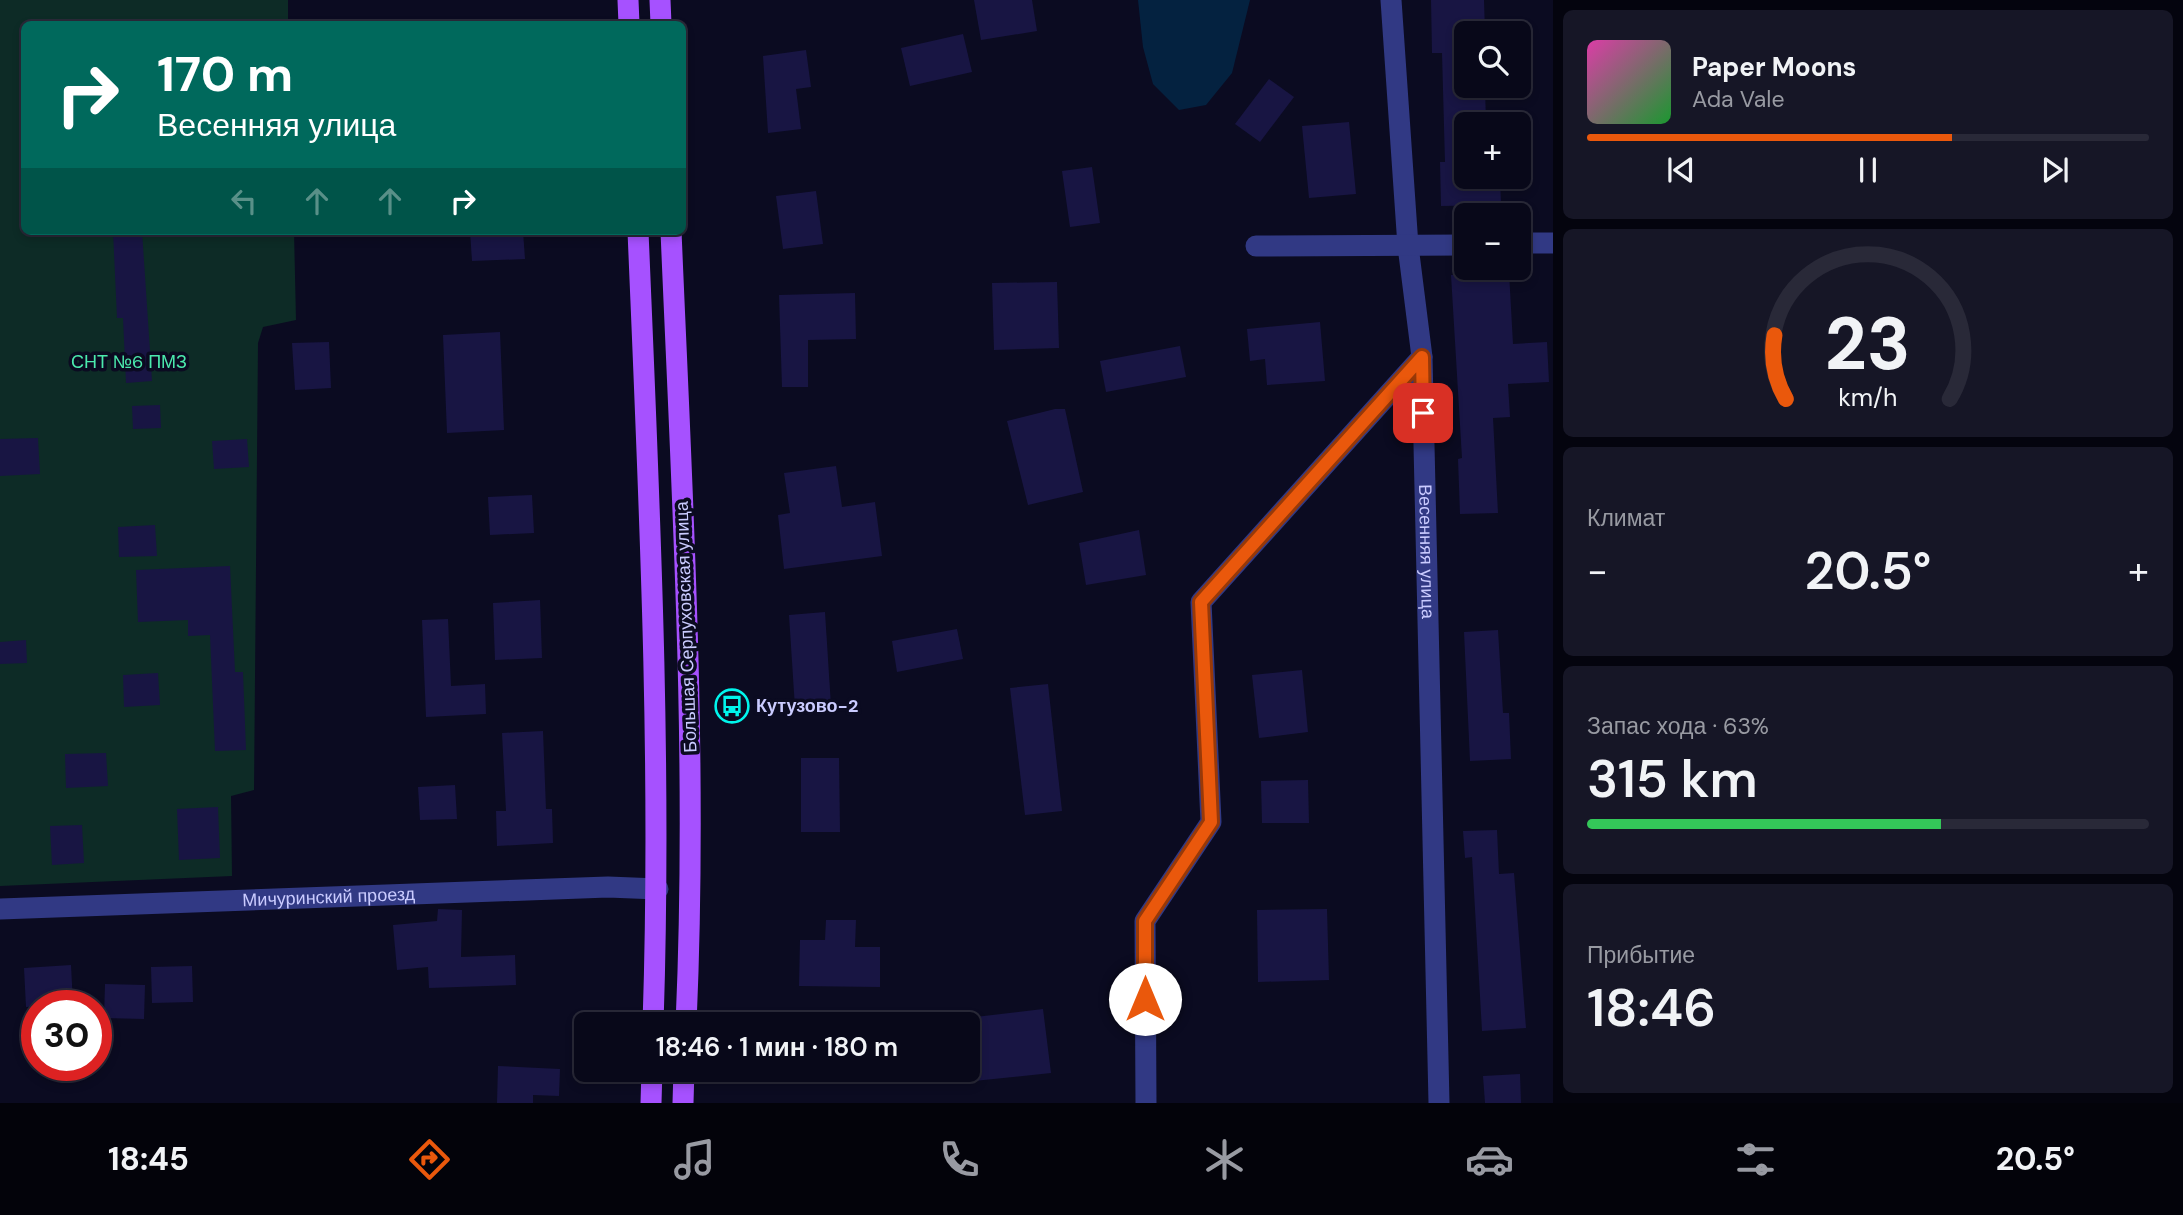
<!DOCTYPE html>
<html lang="ru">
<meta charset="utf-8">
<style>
:root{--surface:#080819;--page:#161626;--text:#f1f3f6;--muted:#989aa2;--line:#292938;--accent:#ea580c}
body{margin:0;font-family:"DM Sans",sans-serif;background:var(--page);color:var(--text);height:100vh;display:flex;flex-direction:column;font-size:26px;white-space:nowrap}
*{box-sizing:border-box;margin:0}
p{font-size:23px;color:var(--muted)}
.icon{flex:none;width:38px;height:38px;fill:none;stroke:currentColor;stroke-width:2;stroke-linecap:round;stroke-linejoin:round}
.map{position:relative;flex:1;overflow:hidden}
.sheet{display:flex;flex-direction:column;gap:10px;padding:10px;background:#04040e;width:630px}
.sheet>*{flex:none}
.top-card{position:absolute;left:21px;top:21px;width:665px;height:214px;border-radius:10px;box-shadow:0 4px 10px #0003,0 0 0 2px var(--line);background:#00695c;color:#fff;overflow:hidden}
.tools{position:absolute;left:1454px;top:21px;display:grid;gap:14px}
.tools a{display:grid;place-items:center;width:77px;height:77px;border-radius:10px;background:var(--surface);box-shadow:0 4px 10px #0003,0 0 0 2px var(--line);font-size:35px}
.speed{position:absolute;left:21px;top:990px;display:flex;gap:14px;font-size:35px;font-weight:700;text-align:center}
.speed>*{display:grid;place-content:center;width:91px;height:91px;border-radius:50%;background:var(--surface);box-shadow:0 4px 10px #0003,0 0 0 2px var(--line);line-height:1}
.speed .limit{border:10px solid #d22;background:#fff;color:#111}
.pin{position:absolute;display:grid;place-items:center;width:60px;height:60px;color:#fff;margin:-30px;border-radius:14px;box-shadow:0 4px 10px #0006}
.me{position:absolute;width:77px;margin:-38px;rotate:0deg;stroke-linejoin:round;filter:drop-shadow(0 0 5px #0008)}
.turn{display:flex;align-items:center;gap:24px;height:147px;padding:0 21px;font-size:32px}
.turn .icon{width:91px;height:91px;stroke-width:2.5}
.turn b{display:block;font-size:49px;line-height:60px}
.lanes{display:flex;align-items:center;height:66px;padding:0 21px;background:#0003;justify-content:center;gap:35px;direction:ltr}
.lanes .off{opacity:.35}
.big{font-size:52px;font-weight:600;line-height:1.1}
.sheet .card{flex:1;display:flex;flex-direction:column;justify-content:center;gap:10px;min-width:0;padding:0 24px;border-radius:10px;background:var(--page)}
.sheet .dial{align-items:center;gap:0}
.dial svg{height:182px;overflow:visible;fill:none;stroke:var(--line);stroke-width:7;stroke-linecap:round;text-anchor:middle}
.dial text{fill:var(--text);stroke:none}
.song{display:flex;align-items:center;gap:21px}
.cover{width:84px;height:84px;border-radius:10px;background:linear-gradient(135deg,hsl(320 70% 55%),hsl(130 70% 35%))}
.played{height:7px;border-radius:4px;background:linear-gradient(90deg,var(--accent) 65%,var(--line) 65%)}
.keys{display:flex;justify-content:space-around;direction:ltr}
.heat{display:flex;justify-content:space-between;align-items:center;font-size:38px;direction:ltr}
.charge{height:10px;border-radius:5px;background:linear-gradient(90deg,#34c759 63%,var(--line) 0)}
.trip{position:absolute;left:574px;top:1012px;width:406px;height:70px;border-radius:10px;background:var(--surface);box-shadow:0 4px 10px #0003,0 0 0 2px var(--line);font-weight:600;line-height:70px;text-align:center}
.tab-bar{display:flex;height:112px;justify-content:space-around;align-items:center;background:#03030a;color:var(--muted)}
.tab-bar .icon{width:49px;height:49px}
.tab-bar .active{color:var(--accent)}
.tab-bar b{font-size:32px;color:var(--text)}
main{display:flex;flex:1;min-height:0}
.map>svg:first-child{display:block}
</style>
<main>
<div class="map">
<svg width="1553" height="1103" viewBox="0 0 1553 1103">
<rect width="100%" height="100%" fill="#0b0b21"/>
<!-- green -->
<path fill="#0d2b26" d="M0,0H288V24H24V231H294L296,320L263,327L258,343L254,790L231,796L232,876L0,886Z"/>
<!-- water -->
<path fill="#042240" d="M1138,0H1250L1232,73L1206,105L1179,110L1153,84L1143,47Z"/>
<!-- building -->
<g fill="#181543">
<path d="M974,0H1032L1037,31L981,40Z"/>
<path d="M1431,0H1484L1485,33H1466V86H1485L1486,124H1466V177H1500L1501,205L1441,206L1440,162H1445L1442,53H1432Z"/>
<path d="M963,34L972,72L910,86L901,48Z"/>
<path d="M806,50L811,87L796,89L801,129L768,133L763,56Z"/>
<path d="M1269,79L1294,97L1260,142L1235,124Z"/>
<path d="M1349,122L1356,194L1309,198L1302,126Z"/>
<path d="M1092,167L1100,223L1070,227L1062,171Z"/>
<path d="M816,191L823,244L783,249L776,196Z"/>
<path d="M113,231H142L152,381L126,383L123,318H117Z"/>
<path d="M470,231H523L525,259L472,261Z"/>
<path d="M1509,272L1513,344L1547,342L1549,382L1508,384L1510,417L1493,418L1498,513L1460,514L1458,459L1462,458L1451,275Z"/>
<path d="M1057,282L1059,348L994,350L992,283Z"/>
<path d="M855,293L856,339L808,340V387H782L779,295Z"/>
<path d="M1320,322L1325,381L1267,385L1265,359L1250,361L1247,329Z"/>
<path d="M500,332L504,430L447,433L443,335Z"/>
<path d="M329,342L331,388L295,390L292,343Z"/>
<path d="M1180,346L1186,377L1106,392L1100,361Z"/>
<path d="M160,405L161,428L133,429L132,406Z"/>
<path d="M1055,409H1065L1083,492L1028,505L1007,421Z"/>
<path d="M38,438L40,474L0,476V439Z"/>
<path d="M247,439L249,467L214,469L212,441Z"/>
<path d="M836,466L842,507L875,502L882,556L784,569L778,515L790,513L784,473Z"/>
<path d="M532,495L534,533L490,535L488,497Z"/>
<path d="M155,525L157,556L119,557L118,527Z"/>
<path d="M1139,530L1146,575L1086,585L1079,543Z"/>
<path d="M230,566L235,672H243L246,750L215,751L210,635L188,636V620L138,622L136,570Z"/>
<path d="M540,600L542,658L495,660L493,603Z"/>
<path d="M825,612L831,706L795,708L789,615Z"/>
<path d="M448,619L451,686L485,684L486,714L426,717L422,620Z"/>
<path d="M957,629L963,659L897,672L892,641Z"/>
<path d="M1498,630L1503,713H1509L1511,759L1470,761L1464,632Z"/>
<path d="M26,640L27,663L0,664V642Z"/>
<path d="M1302,670L1308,732L1259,738L1252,675Z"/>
<path d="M158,673L160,705L124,707L123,675Z"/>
<path d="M1048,684L1062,811L1025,815L1010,688Z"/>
<path d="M543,731L546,809H552L553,843L497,846L496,811H506L502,733Z"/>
<path d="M106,753L108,786L66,788L65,754Z"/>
<path d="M801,758H839L840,832H801Z"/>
<path d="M1308,780L1309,823H1262L1261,781Z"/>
<path d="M455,785L457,819L420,820L418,787Z"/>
<path d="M218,807L220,858L179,860L177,809Z"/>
<path d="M82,825L84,863L52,865L50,826Z"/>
<path d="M1497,830L1499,874L1514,873L1526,1028L1482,1031L1472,857L1465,858L1463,831Z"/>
<path d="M438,909L462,910L461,957L515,955L516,985L429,988L428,967L397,970L393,925L437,921Z"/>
<path d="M1327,909L1329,980L1258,982L1257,910Z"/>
<path d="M826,920H856L855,947H880V987L799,986L800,940H825Z"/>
<path d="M71,965L73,1004L26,1007L24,968Z"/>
<path d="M192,966L193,1002L152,1003L151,967Z"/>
<path d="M105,984L145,985L144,1019L104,1018Z"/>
<path d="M1043,1009L1051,1073L974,1081L967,1018Z"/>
<path d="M498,1066L560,1069L559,1096L533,1095V1103H497Z"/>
<path d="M1520,1074L1521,1103H1485L1483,1076Z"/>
</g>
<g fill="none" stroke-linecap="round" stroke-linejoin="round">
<!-- minor -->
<g stroke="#313984" stroke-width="21">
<path id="s1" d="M1391,0L1408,246L1422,357L1439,1103"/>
<path d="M1519,243H1553"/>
<path d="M1256,246L1466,245"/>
<path id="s2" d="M0,909L608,887L658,889"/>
<path d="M1146,1103L1145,921L1211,822L1201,602L1422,357"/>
</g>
<!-- major -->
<g stroke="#a651ff" stroke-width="21">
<path d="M628,0L629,24"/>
<path d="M660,0L661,24"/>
<path d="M638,231C649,496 662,759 653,1024"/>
<path d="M671,231C682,495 698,759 686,1024"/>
<path d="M651,1103L652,1069"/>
<path d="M683,1103L684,1069"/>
</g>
</g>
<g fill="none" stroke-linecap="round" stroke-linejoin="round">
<defs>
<path id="route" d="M1145,999V921L1211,822L1201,602L1422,357L1423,413"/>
</defs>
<!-- route casing -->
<use href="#route" stroke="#983908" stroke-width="18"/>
<!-- route -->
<use href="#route" stroke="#ea580c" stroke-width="12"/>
</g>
<!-- icons -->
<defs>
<symbol id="bus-ring" viewBox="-11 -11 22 22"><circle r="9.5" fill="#0b0b21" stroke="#00f5ec" stroke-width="1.5"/><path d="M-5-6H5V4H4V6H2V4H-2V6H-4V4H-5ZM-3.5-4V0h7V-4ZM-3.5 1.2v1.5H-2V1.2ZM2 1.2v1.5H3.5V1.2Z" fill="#00f5ec"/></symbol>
</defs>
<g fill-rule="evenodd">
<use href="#bus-ring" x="713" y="687" width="38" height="38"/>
</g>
<g text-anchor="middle" stroke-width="7" stroke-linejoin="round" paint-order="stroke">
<!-- park labels -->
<g font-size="18" fill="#4beaad" stroke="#0b0b21">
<text x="129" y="368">СНТ №6 ПМЗ</text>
</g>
<!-- street labels -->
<g font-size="18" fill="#cacbff" stroke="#0b0b21">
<text dy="6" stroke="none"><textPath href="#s1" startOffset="553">Весенняя улица</textPath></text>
<text transform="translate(686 627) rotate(-92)" y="6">Большая Серпуховская улица</text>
<text dy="6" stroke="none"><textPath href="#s2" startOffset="329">Мичуринский проезд</textPath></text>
</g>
<!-- poi labels -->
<g font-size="18" font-weight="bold" fill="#cacbff" stroke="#0b0b21" text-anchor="start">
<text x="756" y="712">Кутузово-2</text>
</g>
</g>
</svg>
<div class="tools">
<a><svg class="icon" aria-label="search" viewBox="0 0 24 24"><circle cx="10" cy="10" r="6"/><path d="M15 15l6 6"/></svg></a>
<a>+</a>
<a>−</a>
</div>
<div class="speed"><div class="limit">30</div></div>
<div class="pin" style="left:1423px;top:413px;background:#d93025"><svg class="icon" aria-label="arrive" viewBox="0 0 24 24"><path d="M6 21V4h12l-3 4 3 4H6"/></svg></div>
<svg class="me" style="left:1145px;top:999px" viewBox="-20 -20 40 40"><circle r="19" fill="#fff"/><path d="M0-13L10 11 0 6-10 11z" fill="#ea580c"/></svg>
<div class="trip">18:46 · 1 мин · 180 m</div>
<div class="top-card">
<div class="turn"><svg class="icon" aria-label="right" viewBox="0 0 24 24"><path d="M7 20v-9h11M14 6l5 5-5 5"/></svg><div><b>170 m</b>Весенняя улица</div></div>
<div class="lanes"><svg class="icon off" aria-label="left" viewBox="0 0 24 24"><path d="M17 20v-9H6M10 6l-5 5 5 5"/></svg><svg class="icon off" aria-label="ahead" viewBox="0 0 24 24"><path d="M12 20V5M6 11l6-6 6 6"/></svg><svg class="icon off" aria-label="ahead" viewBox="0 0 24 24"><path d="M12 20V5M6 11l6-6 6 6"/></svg><svg class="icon" aria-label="right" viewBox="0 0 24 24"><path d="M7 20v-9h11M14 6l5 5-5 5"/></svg></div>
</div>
</div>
<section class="sheet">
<div class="card">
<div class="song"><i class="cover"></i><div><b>Paper Moons</b><p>Ada Vale</p></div></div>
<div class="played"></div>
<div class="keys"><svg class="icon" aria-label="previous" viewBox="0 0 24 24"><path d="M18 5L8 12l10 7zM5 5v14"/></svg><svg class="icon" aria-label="pause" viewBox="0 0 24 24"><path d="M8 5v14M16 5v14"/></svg><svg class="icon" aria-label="next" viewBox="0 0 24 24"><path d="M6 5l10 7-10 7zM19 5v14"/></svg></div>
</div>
<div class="card dial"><svg viewBox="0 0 100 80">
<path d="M14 69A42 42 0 1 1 86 69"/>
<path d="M14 69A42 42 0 0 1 9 41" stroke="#ea580c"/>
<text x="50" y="56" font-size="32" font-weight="700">23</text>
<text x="50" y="72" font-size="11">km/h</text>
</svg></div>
<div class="card"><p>Климат</p>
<div class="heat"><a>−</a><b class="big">20.5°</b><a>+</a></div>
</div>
<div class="card"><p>Запас хода · 63%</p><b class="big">315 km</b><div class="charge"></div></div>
<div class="card"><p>Прибытие</p><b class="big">18:46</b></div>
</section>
</main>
<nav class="tab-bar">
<b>18:45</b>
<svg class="icon active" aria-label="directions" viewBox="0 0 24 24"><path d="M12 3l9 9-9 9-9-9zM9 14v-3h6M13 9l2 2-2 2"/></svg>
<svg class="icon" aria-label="music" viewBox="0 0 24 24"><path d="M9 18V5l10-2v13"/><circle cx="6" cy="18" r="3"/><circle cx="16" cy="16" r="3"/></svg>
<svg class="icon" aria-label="phone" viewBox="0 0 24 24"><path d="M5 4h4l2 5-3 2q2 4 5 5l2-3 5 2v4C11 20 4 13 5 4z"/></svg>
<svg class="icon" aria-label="climate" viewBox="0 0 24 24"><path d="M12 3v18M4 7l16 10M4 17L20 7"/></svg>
<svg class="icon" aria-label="car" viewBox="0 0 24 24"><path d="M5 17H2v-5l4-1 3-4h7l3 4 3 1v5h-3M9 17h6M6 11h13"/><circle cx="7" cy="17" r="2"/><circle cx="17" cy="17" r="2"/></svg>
<svg class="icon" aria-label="filters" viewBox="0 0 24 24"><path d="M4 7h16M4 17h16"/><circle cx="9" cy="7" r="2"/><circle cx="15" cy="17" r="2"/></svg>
<b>20.5°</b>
</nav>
